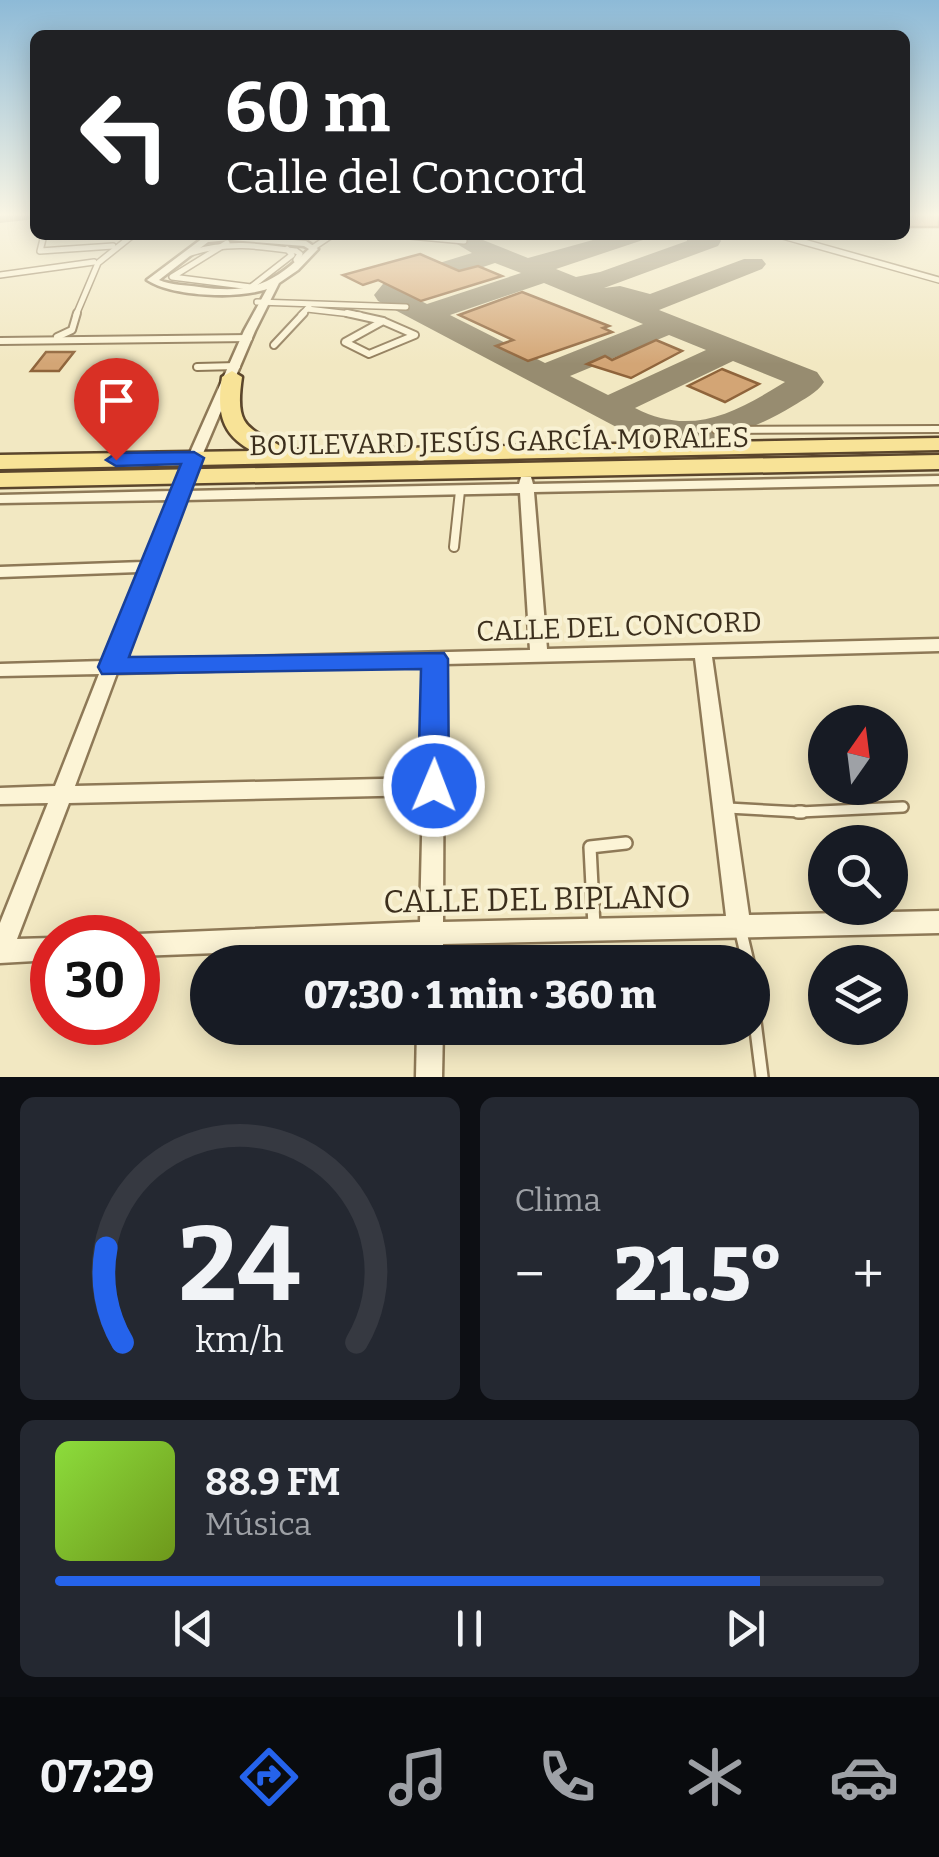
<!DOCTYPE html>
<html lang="es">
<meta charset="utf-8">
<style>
:root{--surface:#171b24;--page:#242831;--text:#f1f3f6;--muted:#9ea1a6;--line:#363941;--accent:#2563eb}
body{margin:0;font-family:Bitter,serif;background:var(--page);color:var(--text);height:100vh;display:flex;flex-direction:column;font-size:38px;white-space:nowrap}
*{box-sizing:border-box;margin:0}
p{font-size:32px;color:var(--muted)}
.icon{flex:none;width:55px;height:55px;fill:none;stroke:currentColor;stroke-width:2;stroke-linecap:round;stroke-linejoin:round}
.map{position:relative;height:1077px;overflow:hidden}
.drawer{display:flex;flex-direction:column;gap:20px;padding:20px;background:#0d0f14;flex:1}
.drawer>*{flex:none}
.hud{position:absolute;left:30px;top:30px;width:880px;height:210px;border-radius:15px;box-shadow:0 5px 25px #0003;background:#202124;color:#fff;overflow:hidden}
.needle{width:65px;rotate:14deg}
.tools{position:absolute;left:808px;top:705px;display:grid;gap:20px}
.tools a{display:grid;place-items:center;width:100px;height:100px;border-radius:50%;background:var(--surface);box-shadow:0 5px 25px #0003;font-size:50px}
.speed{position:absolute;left:30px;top:915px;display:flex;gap:20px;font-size:50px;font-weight:700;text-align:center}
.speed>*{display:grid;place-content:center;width:130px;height:130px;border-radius:50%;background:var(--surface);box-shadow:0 5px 25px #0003;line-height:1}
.speed .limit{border:15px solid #d22;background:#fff;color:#111}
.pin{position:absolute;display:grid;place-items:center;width:85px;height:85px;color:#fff;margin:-102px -42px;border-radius:50% 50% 50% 0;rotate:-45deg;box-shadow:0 0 10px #0007}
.pin .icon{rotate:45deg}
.me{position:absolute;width:110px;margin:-55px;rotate:1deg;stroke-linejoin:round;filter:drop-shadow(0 0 8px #0008)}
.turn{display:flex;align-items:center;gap:35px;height:210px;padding:0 30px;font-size:45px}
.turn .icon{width:130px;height:130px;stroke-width:2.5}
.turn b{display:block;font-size:70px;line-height:85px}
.big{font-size:75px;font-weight:800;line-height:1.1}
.drawer .card{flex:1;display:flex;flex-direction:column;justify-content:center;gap:15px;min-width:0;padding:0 35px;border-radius:15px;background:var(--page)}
.drawer .dial{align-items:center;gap:0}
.dial svg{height:260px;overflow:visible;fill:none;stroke:var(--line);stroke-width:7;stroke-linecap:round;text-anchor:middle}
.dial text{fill:var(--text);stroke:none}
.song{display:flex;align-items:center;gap:30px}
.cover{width:120px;height:120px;border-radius:15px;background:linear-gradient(135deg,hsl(90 70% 55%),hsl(80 70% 35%))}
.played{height:10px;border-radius:5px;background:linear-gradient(90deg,var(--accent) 85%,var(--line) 85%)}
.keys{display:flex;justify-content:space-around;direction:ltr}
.heat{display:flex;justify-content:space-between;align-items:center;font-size:55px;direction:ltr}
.drawer .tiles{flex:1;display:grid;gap:20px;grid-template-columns:1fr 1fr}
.card:last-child{grid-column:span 2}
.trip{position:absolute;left:190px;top:945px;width:580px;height:100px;border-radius:50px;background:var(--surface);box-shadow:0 5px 25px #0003;font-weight:800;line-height:100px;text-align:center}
.dock{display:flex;height:160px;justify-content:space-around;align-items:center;background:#090b0e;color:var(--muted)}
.dock .icon{width:70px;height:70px}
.dock .on{color:var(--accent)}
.dock b{font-size:45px;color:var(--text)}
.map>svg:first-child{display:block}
</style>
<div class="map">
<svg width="939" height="1077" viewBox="0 0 939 1077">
<rect width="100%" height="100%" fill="#f2e8c2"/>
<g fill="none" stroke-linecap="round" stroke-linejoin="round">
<!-- taxiway -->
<g fill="#978c70" fill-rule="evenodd">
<path d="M0,213H35V219L0,223Z"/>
<path d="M459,235L473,236L528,258L611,235H647L643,240L556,269L576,277L600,272L687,241L686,235L718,236L721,241L718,246L604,288L620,286L650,294L744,259H762L766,264L762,269L659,310L817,372L824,382C817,393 804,399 793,406C746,434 693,452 639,439L378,301L374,295L387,279L472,253L452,241ZM495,263L521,273L427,304L405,293ZM544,283L643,324L545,363L450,315ZM669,335L706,350L608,395L570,376ZM733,361L785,382C735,413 691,437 635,408Z"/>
</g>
</g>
<!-- building -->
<g fill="#d3a575" stroke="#8f643b" stroke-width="2.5">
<rect x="905" y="213" width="34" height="14"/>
<path d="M420,254L459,271L478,266L502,276L421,301L378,280L363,285L343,275Z"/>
<path d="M522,292L609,326L603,328L612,332L528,361L496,346L513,340L459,315Z"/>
<path d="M656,340L682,351L631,378L587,364L605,356L612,360Z"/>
<path d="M46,352H74L59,371H31Z"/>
<path d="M722,369L759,384L725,402L688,386Z"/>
</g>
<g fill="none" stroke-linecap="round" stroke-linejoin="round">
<defs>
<g id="lane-far4">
<path d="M44,235L40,251L113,246"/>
<path d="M399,235L464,241"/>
<path d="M779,235L939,280"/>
<path d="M227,243L172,277L251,287L292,255L287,249"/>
<path d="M314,247L332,235"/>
<path d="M191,253C227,241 260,246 296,251L300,254L296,260L299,263"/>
<path d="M0,275L94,262"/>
<path d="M257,302L406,307"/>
<path d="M307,309L360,315"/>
<path d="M76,315L98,263L133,235"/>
<path d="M301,315L309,307"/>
</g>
<g id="lane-far3">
<path d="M347,313L383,321"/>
<path d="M383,321L415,335L369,354L345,342Z"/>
<path d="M57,337L72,330L77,313"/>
<path d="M0,341L249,338"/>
<path d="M274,345L304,313"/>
<path d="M197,367L237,366"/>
<path d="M716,430L939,429"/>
</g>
<path id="lane-far2" d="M454,547L460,491"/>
<path id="lane-far1" d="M728,808L800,812L903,807"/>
<g id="lane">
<path d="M798,812H802"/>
<path d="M594,926L590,847L626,843"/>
<path d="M740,928L748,962"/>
<path d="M752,998L762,1077"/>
</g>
<g id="street">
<path d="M226,235L306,241L318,249L298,270L279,283L255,331L187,491L519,484L521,477H531L533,484L939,476V484L534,492L547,649L939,639V651L712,657L749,915L939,911V933L443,944V962H419V945L138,956V938H129L138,934L420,922L423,795L69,803L17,939L52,938V960L0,963V923L48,803L0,804V788L55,786L99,674L0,676V664L104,661L139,572L0,577V567L143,562L170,500L0,503V495L173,491L244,331L267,289C238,299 173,297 147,280L203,238ZM230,240L304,246L309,249C272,285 250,294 199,287C185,285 171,285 159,280L208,242ZM520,493L530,650L121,660L184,500ZM695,658L726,916L443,922L444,664ZM426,665L423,778L75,786L117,673Z"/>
<path d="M417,1028H443L442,1077H416Z"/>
</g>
<g id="primary">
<path d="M232,371L242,377C234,431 249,426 287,450L939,438V450L0,469V455L253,451C220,435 217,410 222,377Z"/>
<path d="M939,455V469L0,487V473Z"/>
</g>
</defs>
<!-- lane-far4 casing -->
<use href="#lane-far4" stroke="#8e7957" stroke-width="8"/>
<!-- lane-far3 casing -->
<use href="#lane-far3" stroke="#8e7957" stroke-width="10"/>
<!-- lane-far2 casing -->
<use href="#lane-far2" stroke="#8e7957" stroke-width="12"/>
<!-- lane-far1 casing -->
<use href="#lane-far1" stroke="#8e7957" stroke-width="14"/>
<!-- lane casing -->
<use href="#lane" stroke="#8e7957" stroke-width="16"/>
<!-- street casing -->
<use href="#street" stroke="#8e7957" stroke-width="5"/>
<!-- primary casing -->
<use href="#primary" stroke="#5b462c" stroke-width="5"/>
<!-- lane-far4 -->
<use href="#lane-far4" stroke="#fcf4d6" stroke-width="5"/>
<!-- lane-far3 -->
<use href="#lane-far3" stroke="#fcf4d6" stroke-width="6"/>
<!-- lane-far2 -->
<use href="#lane-far2" stroke="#fcf4d6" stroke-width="8"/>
<!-- lane-far1 -->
<use href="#lane-far1" stroke="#fcf4d6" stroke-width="9"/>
<!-- lane -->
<use href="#lane" stroke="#fcf4d6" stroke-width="11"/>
<!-- street -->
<use href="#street" fill="#fcf4d6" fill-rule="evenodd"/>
<!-- primary -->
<use href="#primary" fill="#f8e397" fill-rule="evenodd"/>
</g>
<!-- sky -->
<linearGradient id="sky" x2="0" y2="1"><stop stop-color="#8dbad7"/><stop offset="0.59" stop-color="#f9f5e4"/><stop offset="1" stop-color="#f9f5e4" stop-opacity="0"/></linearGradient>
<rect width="939" height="364" fill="url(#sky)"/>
<!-- route -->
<path fill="#2563eb" stroke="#184099" stroke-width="2.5" d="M194,452L204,458L129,657L444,653L448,659L449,786L444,795L434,799L423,795L418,786L421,669L102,674L98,667L181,464L116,466L106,460L116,453Z"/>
<g text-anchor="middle" stroke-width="8" stroke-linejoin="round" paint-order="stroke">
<!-- street labels -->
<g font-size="28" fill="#3c2f1d" stroke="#f8f1d3">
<text transform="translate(499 441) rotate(-1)" y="10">BOULEVARD JESÚS GARCÍA MORALES</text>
<text transform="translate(619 626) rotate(-2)" y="10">CALLE DEL CONCORD</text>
</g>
<!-- near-street labels -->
<g font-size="32" fill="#3c2f1d" stroke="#f8f1d3">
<text transform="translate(537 899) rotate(-1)" y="11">CALLE DEL BIPLANO</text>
</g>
</g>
</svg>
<div class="tools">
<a><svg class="needle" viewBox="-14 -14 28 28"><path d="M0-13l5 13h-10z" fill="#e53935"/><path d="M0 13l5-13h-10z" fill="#9ea1a6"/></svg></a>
<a><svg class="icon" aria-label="search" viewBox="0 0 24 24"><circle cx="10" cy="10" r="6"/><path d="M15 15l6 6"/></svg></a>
<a><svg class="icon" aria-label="layers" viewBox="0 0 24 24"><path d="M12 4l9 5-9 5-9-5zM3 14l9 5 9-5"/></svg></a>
</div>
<div class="speed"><div class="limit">30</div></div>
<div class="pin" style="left:116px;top:460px;background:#d93025"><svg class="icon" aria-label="arrive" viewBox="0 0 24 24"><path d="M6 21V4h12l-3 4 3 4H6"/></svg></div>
<svg class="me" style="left:434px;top:786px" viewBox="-20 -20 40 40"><circle r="17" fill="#2563eb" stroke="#fff" stroke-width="3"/><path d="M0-11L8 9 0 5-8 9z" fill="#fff"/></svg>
<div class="trip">07:30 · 1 min · 360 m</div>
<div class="hud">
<div class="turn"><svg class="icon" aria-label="left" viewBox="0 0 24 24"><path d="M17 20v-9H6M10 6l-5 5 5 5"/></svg><div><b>60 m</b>Calle del Concord</div></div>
</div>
</div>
<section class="drawer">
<div class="tiles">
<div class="card dial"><svg viewBox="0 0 100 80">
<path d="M14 69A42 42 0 1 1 86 69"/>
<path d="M14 69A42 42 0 0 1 9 40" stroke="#2563eb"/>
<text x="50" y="56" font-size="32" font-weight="700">24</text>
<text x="50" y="72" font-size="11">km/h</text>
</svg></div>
<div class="card"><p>Clima</p>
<div class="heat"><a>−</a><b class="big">21.5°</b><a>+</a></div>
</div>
<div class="card">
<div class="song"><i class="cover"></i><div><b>88.9 FM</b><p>Música</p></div></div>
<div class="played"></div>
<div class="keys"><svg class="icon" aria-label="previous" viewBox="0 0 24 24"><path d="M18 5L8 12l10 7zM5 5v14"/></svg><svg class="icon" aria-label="pause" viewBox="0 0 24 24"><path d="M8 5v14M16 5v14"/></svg><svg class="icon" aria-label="next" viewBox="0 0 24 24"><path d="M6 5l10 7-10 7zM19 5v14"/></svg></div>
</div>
</div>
</section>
<nav class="dock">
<b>07:29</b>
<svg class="icon on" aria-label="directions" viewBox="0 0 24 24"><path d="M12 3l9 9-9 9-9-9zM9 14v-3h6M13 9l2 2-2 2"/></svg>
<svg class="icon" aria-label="music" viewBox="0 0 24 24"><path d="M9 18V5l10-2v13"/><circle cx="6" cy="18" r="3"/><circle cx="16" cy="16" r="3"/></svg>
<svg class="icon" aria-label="phone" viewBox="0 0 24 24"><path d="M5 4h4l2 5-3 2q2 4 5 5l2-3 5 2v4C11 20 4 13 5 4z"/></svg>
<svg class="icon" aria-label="climate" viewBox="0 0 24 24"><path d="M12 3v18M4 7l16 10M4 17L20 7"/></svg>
<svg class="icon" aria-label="car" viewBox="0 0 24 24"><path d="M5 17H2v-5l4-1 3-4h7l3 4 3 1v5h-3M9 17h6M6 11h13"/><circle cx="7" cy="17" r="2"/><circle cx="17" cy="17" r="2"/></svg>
</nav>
